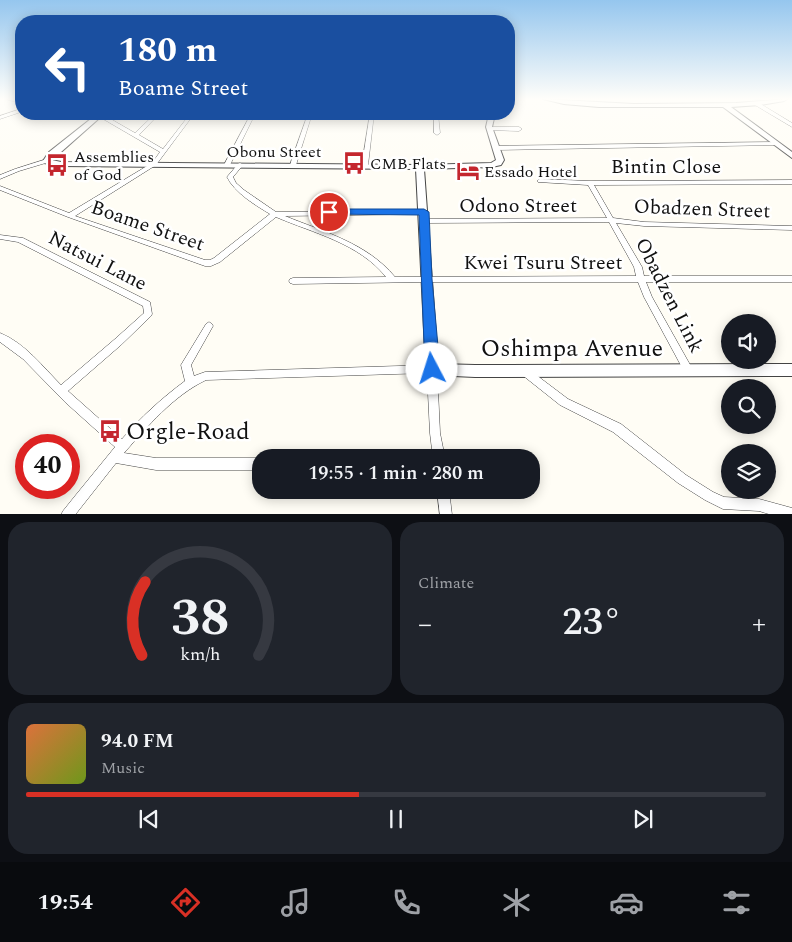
<!DOCTYPE html>
<meta charset="utf-8">
<style>
:root{--surface:#171b24;--page:#20242c;--text:#f1f3f6;--muted:#9ea1a6;--line:#363941;--accent:#d93025}
body{margin:0;font-family:Spectral,serif;background:var(--page);color:var(--text);height:100vh;display:flex;flex-direction:column;font-size:19px;white-space:nowrap}
*{box-sizing:border-box;margin:0}
p{font-size:16px;color:var(--muted)}
.icon{flex:none;width:28px;height:28px;fill:none;stroke:currentColor;stroke-width:2;stroke-linecap:round;stroke-linejoin:round}
.map{position:relative;height:514px;overflow:hidden}
.details{display:flex;flex-direction:column;gap:8px;padding:8px;background:#0d0f14;flex:1}
.details>*{flex:none}
.banner{position:absolute;left:15px;top:15px;width:500px;height:105px;border-radius:20px;box-shadow:0 2px 12px #0003;background:#1a4fa0;color:#fff;overflow:hidden}
.controls{position:absolute;left:721px;top:314px;display:grid;gap:10px}
.controls a{display:grid;place-items:center;width:55px;height:55px;border-radius:50%;background:var(--surface);box-shadow:0 2px 12px #0003;font-size:25px}
.speed{position:absolute;left:15px;top:434px;display:flex;gap:10px;font-size:25px;font-weight:700;text-align:center}
.speed>*{display:grid;place-content:center;width:65px;height:65px;border-radius:50%;background:var(--surface);box-shadow:0 2px 12px #0003;line-height:1}
.speed .limit{border:8px solid #d22;background:#fff;color:#111}
.pin{position:absolute;display:grid;place-items:center;width:42px;height:42px;color:#fff;margin:-21px;border:2px solid #fff;border-radius:50%;box-shadow:0 1px 5px #0007}
.me{position:absolute;width:55px;margin:-28px;rotate:355deg;stroke-linejoin:round;filter:drop-shadow(0 0 4px #0008)}
.turn{display:flex;align-items:center;gap:18px;height:105px;padding:0 20px;font-size:22px}
.turn .icon{width:65px;height:65px;stroke-width:2.5}
.turn b{display:block;font-size:35px;line-height:42px}
.big{font-size:38px;font-weight:600;line-height:1.1}
.details .widget{flex:1;display:flex;flex-direction:column;justify-content:center;gap:8px;min-width:0;padding:0 18px;border-radius:20px;background:var(--page)}
.details .dial{align-items:center;gap:0}
.dial svg{height:130px;overflow:visible;fill:none;stroke:var(--line);stroke-width:7;stroke-linecap:round;text-anchor:middle}
.dial text{fill:var(--text);stroke:none}
.song{display:flex;align-items:center;gap:15px}
.cover{width:60px;height:60px;border-radius:8px;background:linear-gradient(135deg,hsl(20 70% 55%),hsl(80 70% 35%))}
.played{height:5px;border-radius:2px;background:linear-gradient(90deg,var(--accent) 45%,var(--line) 45%)}
.keys{display:flex;justify-content:space-around;direction:ltr}
.heat{display:flex;justify-content:space-between;align-items:center;font-size:28px;direction:ltr}
.details .tiles{flex:1;display:grid;gap:8px;grid-template-columns:1fr 1fr}
.widget:last-child{grid-column:span 2}
.trip{position:absolute;left:252px;top:449px;width:288px;height:50px;border-radius:20px;background:var(--surface);box-shadow:0 2px 12px #0003;font-weight:600;line-height:50px;text-align:center}
.tab-bar{display:flex;height:80px;justify-content:space-around;align-items:center;background:#090b0e;color:var(--muted)}
.tab-bar .icon{width:35px;height:35px}
.tab-bar .on{color:var(--accent)}
.tab-bar b{font-size:22px;color:var(--text)}
.map>svg:first-child{display:block}
</style>
<div class="map">
<svg width="792" height="515" viewBox="0 0 792 515">
<rect width="100%" height="100%" fill="#fffdf5"/>
<g fill="none" stroke-linecap="round" stroke-linejoin="round">
<!-- stream -->
<path stroke="#3f96cf" stroke-width="2" d="M754,99L761,100"/>
<defs>
<g id="minor">
<path d="M8,99L21,101V103L8,100Z"/>
<path d="M755,103H759L792,123V127L755,105Z"/>
<path d="M21,109V112L0,119V116Z"/>
<path d="M99,114H102L135,133L155,114H159L139,135L163,149L190,114H194L156,165L75,216L205,260H210L214,258L270,214C255,205 235,193 227,177L238,164L240,163L243,165L233,177L236,183L244,190L276,212L426,211L427,212L424,214L285,216C324,232 367,243 395,277L636,276L634,267L609,222L425,223L422,221L425,219L607,218L588,185L538,182V180L540,179L590,181L792,180V184L594,185L613,218L644,222L792,226V230L644,226L616,223L642,267L644,276H792V282H646L652,297L693,370L691,373L688,374L685,373L644,297L638,282H426L293,284L290,283L289,281L290,279L293,278L386,277C359,243 313,233 276,217L220,262L211,266H205L68,217L0,190V186L69,213L152,163L160,152L98,116V115Z"/>
<path d="M251,114H255L230,165L229,166H225L224,165Z"/>
<path d="M308,114H312L296,165L295,166H291L290,165Z"/>
<path d="M370,114H374L368,165L365,167L362,165Z"/>
<path d="M434,114H438L440,133L437,135L434,133Z"/>
<path d="M490,127H519L522,129L519,131L488,130V128Z"/>
<path d="M776,142L779,144L778,145L497,150L494,148L497,146Z"/>
<path d="M47,159L49,160V162L19,171L0,179V175L15,169Z"/>
<path d="M0,235L23,238L150,302L152,314L151,316L121,345L68,391L122,439C141,417 162,398 185,381L181,365L206,324L209,322L212,324L213,326L191,365L194,376L205,372L432,365L435,366L437,369L440,433L445,458H433L430,433L427,373L206,380C173,396 148,426 124,453L156,458H261V470H156L116,463L75,515H61L63,511L75,496L115,447L65,402L23,359L0,342V333C25,343 43,367 61,385L115,339L144,313L143,306L18,242L0,239Z"/>
<path d="M524,367L527,368L568,399L621,424L686,475L713,492L724,497L759,499L792,508V515H772L759,511L723,509L705,500L678,483L613,432L560,405L521,374L519,371L521,368Z"/>
<path d="M437,490H449L452,515H440Z"/>
</g>
<g id="tertiary">
<path d="M543,99L634,104L736,103L787,99L784,101L760,105L731,107L792,152V158L723,107H599L564,104Z"/>
<path d="M97,114H104L52,160L61,162L420,165L491,163L496,160L486,127L489,114H495L492,127L504,160L501,165L492,167L424,169L438,364L475,365L792,364V376L475,377L432,375L427,373L426,369L416,169L61,166L44,163L43,161L49,152Z"/>
</g>
</defs>
<!-- minor casing -->
<use href="#minor" stroke="#444" stroke-width="1"/>
<!-- tertiary casing -->
<use href="#tertiary" stroke="#444" stroke-width="2"/>
<!-- minor -->
<use href="#minor" fill="#fff" fill-rule="evenodd"/>
<!-- tertiary -->
<use href="#tertiary" fill="#fff" fill-rule="evenodd"/>
</g>
<!-- sky -->
<linearGradient id="sky" x2="0" y2="1"><stop stop-color="#95c6ee"/><stop offset="0.58" stop-color="#fffefa"/><stop offset="1" stop-color="#fffefa" stop-opacity="0"/></linearGradient>
<rect width="792" height="171" fill="url(#sky)"/>
<!-- route -->
<path fill="#1a73e8" stroke="#114b97" d="M329,209H424L429,212L432,279L440,369L437,373L432,375L427,373L425,369L419,215L326,214V210Z"/>
<!-- icons -->
<defs>
<symbol id="bus-bare" viewBox="-9 -9 18 18"><path d="M-5-6H5V4H4V6H2V4H-2V6H-4V4H-5ZM-3.5-4V0h7V-4ZM-3.5 1.2v1.5H-2V1.2ZM2 1.2v1.5H3.5V1.2Z" fill="#c4262e" stroke="#fff" stroke-width="2.5" paint-order="stroke"/></symbol>
<symbol id="hotel-bare" viewBox="-9 -9 18 18"><path d="M-6-4.5h1.5V1H6V5H4.5V3h-9V5H-6ZM-4 0a1.8 1.8 0 1 1 3.6 0ZM.5 0V-2.5h3Q6-2.5 6 0Z" fill="#c4262e" stroke="#fff" stroke-width="2.5" paint-order="stroke"/></symbol>
</defs>
<g fill-rule="evenodd">
<use href="#bus-bare" x="338" y="147" width="32" height="32"/>
<use href="#bus-bare" x="41" y="149" width="32" height="32"/>
<use href="#hotel-bare" x="452" y="155" width="32" height="32"/>
<use href="#bus-bare" x="94" y="415" width="32" height="32"/>
</g>
<g text-anchor="middle" stroke-width="5" stroke-linejoin="round" paint-order="stroke">
<!-- far-street labels -->
<g font-size="16" fill="#111" stroke="#fff">
<text x="274" y="157">Obonu Street</text>
</g>
<!-- far-poi labels -->
<g font-size="16" fill="#111" stroke="#fff" text-anchor="start">
<text x="74" y="162">Assemblies<tspan x="74" dy="18">of God</tspan></text>
<text x="370" y="169">CMB Flats</text>
<text x="484" y="177">Essado Hotel</text>
</g>
<!-- street labels -->
<g font-size="20" fill="#111" stroke="#fff">
<text x="666" y="173">Bintin Close</text>
<text x="518" y="212">Odono Street</text>
<text transform="translate(702 208) rotate(2)" y="7">Obadzen Street</text>
<text transform="translate(148 225) rotate(19)" y="7">Boame Street</text>
<text transform="translate(98 260) rotate(27)" y="7">Natsui Lane</text>
<text x="543" y="269">Kwei Tsuru Street</text>
<text transform="translate(670 295) rotate(63)" y="7">Obadzen Link</text>
</g>
<!-- near-street labels -->
<g font-size="24" fill="#111" stroke="#fff">
<text x="572" y="356">Oshimpa Avenue</text>
</g>
<!-- near-poi labels -->
<g font-size="24" fill="#111" stroke="#fff" text-anchor="start">
<text x="126" y="439">Orgle-Road</text>
</g>
</g>
</svg>
<div class="controls">
<a><svg class="icon" aria-label="sound" viewBox="0 0 24 24"><path d="M4 9h4l5-4v14l-5-4H4zM17 9q2 3 0 6"/></svg></a>
<a><svg class="icon" aria-label="search" viewBox="0 0 24 24"><circle cx="10" cy="10" r="6"/><path d="M15 15l6 6"/></svg></a>
<a><svg class="icon" aria-label="layers" viewBox="0 0 24 24"><path d="M12 4l9 5-9 5-9-5zM3 14l9 5 9-5"/></svg></a>
</div>
<div class="speed"><div class="limit">40</div></div>
<div class="pin" style="left:329px;top:212px;background:#d93025"><svg class="icon" aria-label="arrive" viewBox="0 0 24 24"><path d="M6 21V4h12l-3 4 3 4H6"/></svg></div>
<svg class="me" style="left:432px;top:369px" viewBox="-20 -20 40 40"><circle r="19" fill="#fff"/><path d="M0-13L10 11 0 6-10 11z" fill="#1a73e8"/></svg>
<div class="trip">19:55 · 1 min · 280 m</div>
<div class="banner">
<div class="turn"><svg class="icon" aria-label="left" viewBox="0 0 24 24"><path d="M17 20v-9H6M10 6l-5 5 5 5"/></svg><div><b>180 m</b>Boame Street</div></div>
</div>
</div>
<section class="details">
<div class="tiles">
<div class="widget dial"><svg viewBox="0 0 100 80">
<path d="M14 69A42 42 0 1 1 86 69"/>
<path d="M14 69A42 42 0 0 1 16 24" stroke="#d93025"/>
<text x="50" y="56" font-size="32" font-weight="700">38</text>
<text x="50" y="72" font-size="11">km/h</text>
</svg></div>
<div class="widget"><p>Climate</p>
<div class="heat"><a>−</a><b class="big">23°</b><a>+</a></div>
</div>
<div class="widget">
<div class="song"><i class="cover"></i><div><b>94.0 FM</b><p>Music</p></div></div>
<div class="played"></div>
<div class="keys"><svg class="icon" aria-label="previous" viewBox="0 0 24 24"><path d="M18 5L8 12l10 7zM5 5v14"/></svg><svg class="icon" aria-label="pause" viewBox="0 0 24 24"><path d="M8 5v14M16 5v14"/></svg><svg class="icon" aria-label="next" viewBox="0 0 24 24"><path d="M6 5l10 7-10 7zM19 5v14"/></svg></div>
</div>
</div>
</section>
<nav class="tab-bar">
<b>19:54</b>
<svg class="icon on" aria-label="directions" viewBox="0 0 24 24"><path d="M12 3l9 9-9 9-9-9zM9 14v-3h6M13 9l2 2-2 2"/></svg>
<svg class="icon" aria-label="music" viewBox="0 0 24 24"><path d="M9 18V5l10-2v13"/><circle cx="6" cy="18" r="3"/><circle cx="16" cy="16" r="3"/></svg>
<svg class="icon" aria-label="phone" viewBox="0 0 24 24"><path d="M5 4h4l2 5-3 2q2 4 5 5l2-3 5 2v4C11 20 4 13 5 4z"/></svg>
<svg class="icon" aria-label="climate" viewBox="0 0 24 24"><path d="M12 3v18M4 7l16 10M4 17L20 7"/></svg>
<svg class="icon" aria-label="car" viewBox="0 0 24 24"><path d="M5 17H2v-5l4-1 3-4h7l3 4 3 1v5h-3M9 17h6M6 11h13"/><circle cx="7" cy="17" r="2"/><circle cx="17" cy="17" r="2"/></svg>
<svg class="icon" aria-label="filters" viewBox="0 0 24 24"><path d="M4 7h16M4 17h16"/><circle cx="9" cy="7" r="2"/><circle cx="15" cy="17" r="2"/></svg>
</nav>
